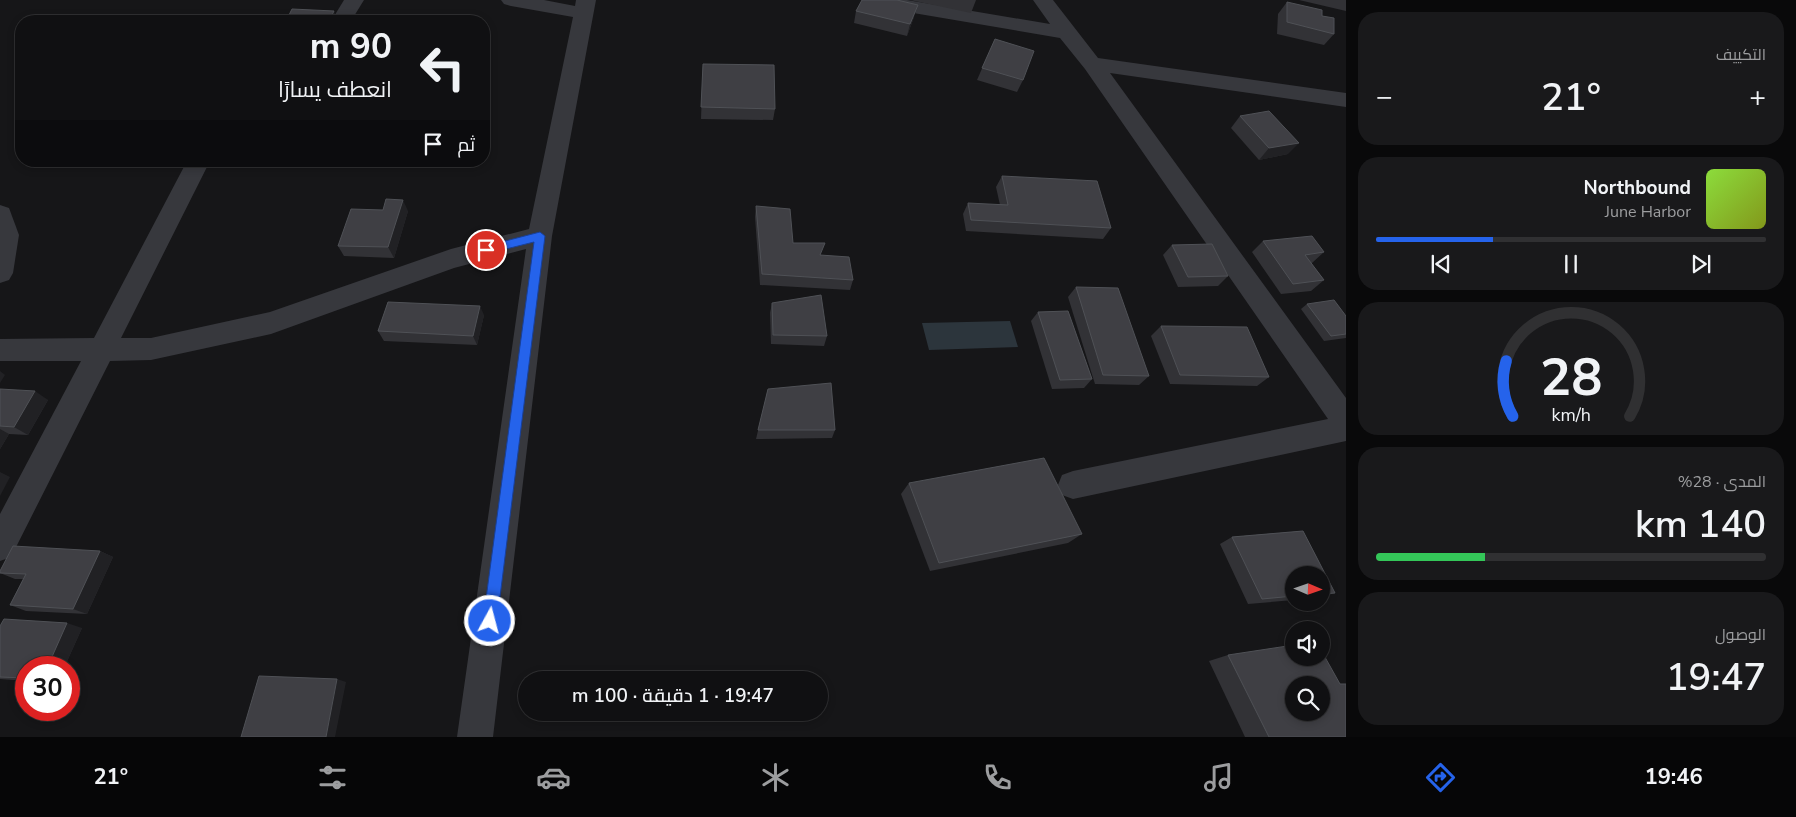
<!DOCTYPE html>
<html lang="ar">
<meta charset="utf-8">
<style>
:root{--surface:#101012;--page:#19191b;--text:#f1f3f6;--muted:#9c9d9f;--line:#303032;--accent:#2563eb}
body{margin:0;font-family:"Nunito Sans",Cairo,sans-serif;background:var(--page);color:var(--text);direction:rtl;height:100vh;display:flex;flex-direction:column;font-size:19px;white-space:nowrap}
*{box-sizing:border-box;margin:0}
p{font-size:16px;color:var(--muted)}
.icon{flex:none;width:28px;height:28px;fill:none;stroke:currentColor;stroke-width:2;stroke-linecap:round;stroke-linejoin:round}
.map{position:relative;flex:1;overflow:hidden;direction:ltr}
.side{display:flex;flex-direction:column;gap:12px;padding:12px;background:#09090a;width:450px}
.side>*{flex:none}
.banner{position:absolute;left:15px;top:15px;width:475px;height:152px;border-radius:20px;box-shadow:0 2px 8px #0003,0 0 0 1px var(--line);direction:rtl;background:#101012;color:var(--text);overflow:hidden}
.needle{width:32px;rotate:92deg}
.fabs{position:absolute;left:1285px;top:566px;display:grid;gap:10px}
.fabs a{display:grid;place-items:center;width:45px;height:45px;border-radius:50%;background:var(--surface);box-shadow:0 2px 8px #0003,0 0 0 1px var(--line);font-size:25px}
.speed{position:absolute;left:15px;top:656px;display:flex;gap:10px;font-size:25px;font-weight:700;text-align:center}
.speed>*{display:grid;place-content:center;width:65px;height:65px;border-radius:50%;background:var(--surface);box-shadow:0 2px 8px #0003,0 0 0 1px var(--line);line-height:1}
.speed .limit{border:8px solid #d22;background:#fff;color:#111}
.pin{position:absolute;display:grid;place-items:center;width:42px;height:42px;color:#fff;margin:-21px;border:2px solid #fff;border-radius:50%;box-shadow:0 1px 5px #0007}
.me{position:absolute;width:55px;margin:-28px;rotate:7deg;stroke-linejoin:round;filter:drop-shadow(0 0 4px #0008)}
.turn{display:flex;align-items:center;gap:18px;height:105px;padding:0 15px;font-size:22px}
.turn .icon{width:65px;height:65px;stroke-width:2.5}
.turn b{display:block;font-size:35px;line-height:42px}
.then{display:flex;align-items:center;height:48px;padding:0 15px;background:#0003;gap:10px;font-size:19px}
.big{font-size:38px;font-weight:600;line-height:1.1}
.side .card{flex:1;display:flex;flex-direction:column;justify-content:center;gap:8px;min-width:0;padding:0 18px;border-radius:20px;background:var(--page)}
.side .dial{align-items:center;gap:0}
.dial svg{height:130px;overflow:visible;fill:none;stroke:var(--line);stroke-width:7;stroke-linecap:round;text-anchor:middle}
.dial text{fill:var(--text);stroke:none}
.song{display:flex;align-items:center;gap:15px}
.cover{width:60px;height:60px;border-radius:8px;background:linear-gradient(135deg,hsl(90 70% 55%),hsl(70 70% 35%))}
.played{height:5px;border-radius:2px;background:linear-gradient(90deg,var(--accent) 30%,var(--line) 30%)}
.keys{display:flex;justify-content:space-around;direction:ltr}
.heat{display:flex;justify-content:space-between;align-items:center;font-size:28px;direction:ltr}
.charge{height:8px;border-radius:4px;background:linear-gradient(90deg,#34c759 28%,var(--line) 0)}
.trip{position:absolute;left:518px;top:671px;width:310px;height:50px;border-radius:25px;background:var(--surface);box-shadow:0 2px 8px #0003,0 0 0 1px var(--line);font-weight:600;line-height:50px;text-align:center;direction:rtl}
.menu{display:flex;height:80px;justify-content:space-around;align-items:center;background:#060607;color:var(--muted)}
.menu .icon{width:35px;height:35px}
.menu .active{color:var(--accent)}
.menu b{font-size:22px;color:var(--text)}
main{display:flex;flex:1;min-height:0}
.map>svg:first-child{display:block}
</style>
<main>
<section class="side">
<div class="card"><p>التكييف</p>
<div class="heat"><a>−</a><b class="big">21°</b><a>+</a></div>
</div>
<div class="card">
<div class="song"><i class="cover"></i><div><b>Northbound</b><p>June Harbor</p></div></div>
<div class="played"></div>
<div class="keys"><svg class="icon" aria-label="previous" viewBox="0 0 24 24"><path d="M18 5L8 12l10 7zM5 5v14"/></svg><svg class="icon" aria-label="pause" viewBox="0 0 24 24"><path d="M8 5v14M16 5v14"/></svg><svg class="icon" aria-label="next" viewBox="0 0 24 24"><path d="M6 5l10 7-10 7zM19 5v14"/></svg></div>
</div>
<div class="card dial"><svg viewBox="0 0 100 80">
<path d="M14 69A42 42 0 1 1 86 69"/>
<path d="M14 69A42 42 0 0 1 10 35" stroke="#2563eb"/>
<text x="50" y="56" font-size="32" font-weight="700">28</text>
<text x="50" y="72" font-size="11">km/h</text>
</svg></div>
<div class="card"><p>المدى · 28%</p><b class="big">140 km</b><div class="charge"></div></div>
<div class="card"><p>الوصول</p><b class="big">19:47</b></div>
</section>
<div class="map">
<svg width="1346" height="737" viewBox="0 0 1346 737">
<rect width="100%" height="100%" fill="#161618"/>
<!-- water -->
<path fill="#2c353c" d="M1010,321L1018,347L929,350L922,323Z"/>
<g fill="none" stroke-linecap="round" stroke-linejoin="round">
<!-- street -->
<g fill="#37383d" fill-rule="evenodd">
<path d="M344,0H364L351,21H335L333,18Z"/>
<path d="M501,0H544L575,6L576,0H596L552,236L493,737H457L526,249L454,268L271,334L151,360L110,361L11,557L0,561V514L81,361H0V339L94,338L187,161H210L121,338H151L270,312L451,249L529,229L573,17L511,6L504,4Z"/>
<path d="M862,0H907L1050,24L1033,0H1053L1098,58L1346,93V107L1110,73L1346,398V441L1073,499L1062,495L1058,485L1062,475L1073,471L1328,419L1085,69L1060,38L872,6L865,4Z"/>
<path d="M0,205L9,208L19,235L13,273L9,280L0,283Z"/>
</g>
</g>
<!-- wall -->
<g fill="#323236">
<path d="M910,0H976L971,13Z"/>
<path d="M1299,0H1346V11Z"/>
<path d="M1287,2L1334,34L1324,45L1277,34L1278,14Z"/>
<path d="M856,11L914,17L907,36L854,23Z"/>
<path d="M995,39L1023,80L1017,92L977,80Z"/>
<path d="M703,64L775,109L773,120L701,119Z"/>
<path d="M1240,116L1288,154L1259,160L1231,128Z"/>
<path d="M1002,176L1111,228L1103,239L966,231L963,214L968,203L1000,205L996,187Z"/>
<path d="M756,206L793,243L821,255L853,280L850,290L760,285L755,217Z"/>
<path d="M383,210L408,211L394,258L344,256L338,246Z"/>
<path d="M1263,241L1324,252L1312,263H1311L1324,280L1311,291L1281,294L1252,252Z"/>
<path d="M1172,245L1228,276L1218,286L1178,287L1163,255Z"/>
<path d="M1076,287L1149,376L1139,385L1095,384L1068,297Z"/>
<path d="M772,303L827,336L824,346L771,344L770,313Z"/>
<path d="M1307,304L1346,316V338L1324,341L1301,309Z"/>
<path d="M1038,312L1092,379L1084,388L1052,389L1031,321Z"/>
<path d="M484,315L477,345L384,341L378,331Z"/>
<path d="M1161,326L1269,377L1257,386L1170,384L1151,336Z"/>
<path d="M0,389L48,400L28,435L9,434L0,449Z"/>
<path d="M768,389L835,430L832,438L756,439Z"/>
<path d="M909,483L1082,534L1068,543L930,571L901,494Z"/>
<path d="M1303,531L1335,593L1321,597V575H1294V600L1248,604L1220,544L1232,537Z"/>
<path d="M100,551L113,557L87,614L26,611L10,605L23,579H15L0,573Z"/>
<path d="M0,626L82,628L64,668H26V681L0,679Z"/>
<path d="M1228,655L1346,737H1245L1209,661Z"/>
</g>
<!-- shaded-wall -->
<g fill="#212124">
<path d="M918,5L914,17L907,36L910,24Z"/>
<path d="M334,11L338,21H329Z"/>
<path d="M1299,143L1288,154L1259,160L1269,148Z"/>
<path d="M403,200L408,211L394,258L388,247Z"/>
<path d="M480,306L484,315L477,345L473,336Z"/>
<path d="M0,371L5,375L0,383Z"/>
<path d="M35,391L48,400L28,435L14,427Z"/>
<path d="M0,429L9,434L0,449Z"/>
<path d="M0,472L10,477L0,496Z"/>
<path d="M100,551L113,557L87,614L73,609Z"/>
<path d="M67,623L82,628L64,668H47Z"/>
<path d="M337,679L346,682L335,737H326Z"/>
</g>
<!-- building -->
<g fill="#3f3f44" stroke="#4f5156" fill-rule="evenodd">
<path d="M862,0H897L918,5L910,24L856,11Z"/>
<path d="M1287,2L1322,10V16L1334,18V34L1287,22Z"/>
<path d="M292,9L334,11L329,21H286Z"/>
<path d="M995,39L1034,51L1023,80L982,68Z"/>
<path d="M703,64L774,65L775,109L701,107Z"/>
<path d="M1269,111L1299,143L1269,148L1240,116Z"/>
<path d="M1002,176L1097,181L1111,228L971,220L968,203L1008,205Z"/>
<path d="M386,199L403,200L388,247L338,246L351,209L383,210Z"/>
<path d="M756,206L790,209L793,243H825L820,255L849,257L853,280L762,274Z"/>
<path d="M1312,236L1324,252L1305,255L1324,280L1293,284L1263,241Z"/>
<path d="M1212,244L1228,276L1188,277L1172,245Z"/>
<path d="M1076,287L1118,288L1149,376L1103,375Z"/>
<path d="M821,295L827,336L773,335L772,303Z"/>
<path d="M1334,300L1346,316V334L1331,336L1307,304Z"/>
<path d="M388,302L480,306L473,336L378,331Z"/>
<path d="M1068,311L1092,379L1060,380L1038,312Z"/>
<path d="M1161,326L1247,327L1269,377L1180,375Z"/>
<path d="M831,383L835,430H758L768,389Z"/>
<path d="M0,389L35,391L14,427L0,426Z"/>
<path d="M1044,458L1082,534L939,563L909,483Z"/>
<path d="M1303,531L1335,593L1321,594V575H1294V596L1262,599L1232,537Z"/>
<path d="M13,546L100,551L73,609L10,605L26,574L0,573V571Z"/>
<path d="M4,619L67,623L47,668H26V678L0,677V626Z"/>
<path d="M1294,645V658H1321V650L1340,684H1346V737H1269L1228,655ZM1294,685H1321V712H1294Z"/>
<path d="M259,676L337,679L326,737H241Z"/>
</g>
<!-- route -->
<path fill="#2563eb" stroke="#184099" d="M540,232L545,236L497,621L495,626L490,628L485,626L483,621L534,242L486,254L481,250L486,246Z"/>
</svg>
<div class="fabs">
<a><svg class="needle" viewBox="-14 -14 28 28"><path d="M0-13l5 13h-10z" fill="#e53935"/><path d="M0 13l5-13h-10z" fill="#9c9d9f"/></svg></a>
<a><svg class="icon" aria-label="sound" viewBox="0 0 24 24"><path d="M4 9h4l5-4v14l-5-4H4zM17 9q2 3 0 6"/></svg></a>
<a><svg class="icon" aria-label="search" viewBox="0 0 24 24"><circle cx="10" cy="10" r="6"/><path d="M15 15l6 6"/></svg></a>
</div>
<div class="speed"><div class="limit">30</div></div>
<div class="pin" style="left:486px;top:250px;background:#d93025"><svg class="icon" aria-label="arrive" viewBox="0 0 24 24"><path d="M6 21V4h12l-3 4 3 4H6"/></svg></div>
<svg class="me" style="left:490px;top:621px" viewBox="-20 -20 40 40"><circle r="17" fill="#2563eb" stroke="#fff" stroke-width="3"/><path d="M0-11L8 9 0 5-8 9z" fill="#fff"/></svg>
<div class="trip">19:47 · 1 دقيقة · 100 m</div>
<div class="banner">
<div class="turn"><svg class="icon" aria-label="left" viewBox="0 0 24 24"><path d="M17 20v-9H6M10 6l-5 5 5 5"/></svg><div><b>90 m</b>انعطف يسارًا</div></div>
<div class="then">ثم<svg class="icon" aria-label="arrive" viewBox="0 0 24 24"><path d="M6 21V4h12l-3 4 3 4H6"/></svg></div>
</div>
</div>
</main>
<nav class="menu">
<b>19:46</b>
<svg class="icon active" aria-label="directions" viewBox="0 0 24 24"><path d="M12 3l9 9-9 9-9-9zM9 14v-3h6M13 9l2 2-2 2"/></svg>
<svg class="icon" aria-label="music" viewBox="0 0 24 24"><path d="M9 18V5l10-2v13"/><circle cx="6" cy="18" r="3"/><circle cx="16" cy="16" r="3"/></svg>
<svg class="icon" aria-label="phone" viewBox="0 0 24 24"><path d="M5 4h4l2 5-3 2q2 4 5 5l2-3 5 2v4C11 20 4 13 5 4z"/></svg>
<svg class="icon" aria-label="climate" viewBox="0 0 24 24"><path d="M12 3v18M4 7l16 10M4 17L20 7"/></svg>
<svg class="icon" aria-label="car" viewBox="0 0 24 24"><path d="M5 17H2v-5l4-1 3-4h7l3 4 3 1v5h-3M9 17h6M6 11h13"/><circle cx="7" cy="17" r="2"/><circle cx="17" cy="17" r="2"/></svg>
<svg class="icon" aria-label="filters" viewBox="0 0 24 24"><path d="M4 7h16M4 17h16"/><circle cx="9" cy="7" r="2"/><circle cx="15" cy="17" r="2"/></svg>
<b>21°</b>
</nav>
